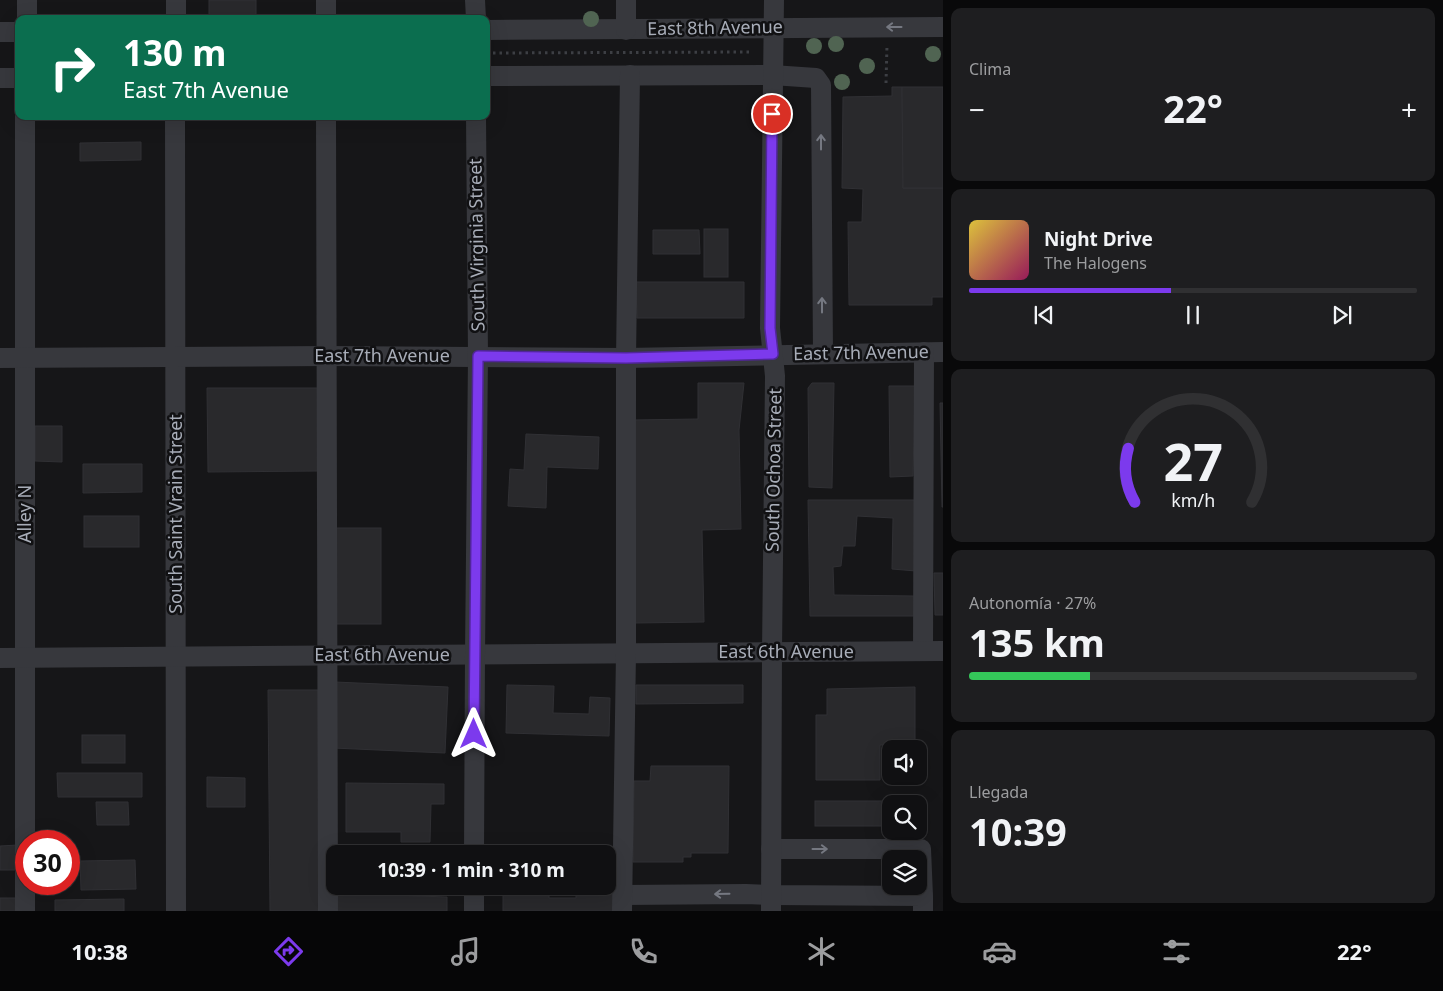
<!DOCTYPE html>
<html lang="es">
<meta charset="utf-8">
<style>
:root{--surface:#101012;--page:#1e1e20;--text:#f1f3f6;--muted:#9c9d9f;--line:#303032;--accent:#7c3aed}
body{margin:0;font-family:"Noto Sans",sans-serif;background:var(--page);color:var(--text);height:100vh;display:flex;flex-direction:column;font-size:19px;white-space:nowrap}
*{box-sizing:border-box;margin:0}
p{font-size:16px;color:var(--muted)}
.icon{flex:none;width:28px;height:28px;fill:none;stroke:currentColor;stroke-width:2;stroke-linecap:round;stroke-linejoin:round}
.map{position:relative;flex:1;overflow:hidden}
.sheet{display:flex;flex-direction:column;gap:8px;padding:8px;background:#09090a;width:500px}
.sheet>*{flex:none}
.banner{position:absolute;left:15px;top:15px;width:475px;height:105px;border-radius:10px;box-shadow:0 5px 20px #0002,0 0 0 1px var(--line);background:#0b6e4f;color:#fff;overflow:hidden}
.fabs{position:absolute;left:882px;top:740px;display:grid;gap:10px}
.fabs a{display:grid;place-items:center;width:45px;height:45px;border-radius:10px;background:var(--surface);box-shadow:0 5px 20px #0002,0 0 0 1px var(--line);font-size:25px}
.speed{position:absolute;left:15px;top:830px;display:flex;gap:10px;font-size:25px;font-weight:700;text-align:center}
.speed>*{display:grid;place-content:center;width:65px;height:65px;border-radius:50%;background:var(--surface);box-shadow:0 5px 20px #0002,0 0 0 1px var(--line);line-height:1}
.speed .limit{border:8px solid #d22;background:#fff;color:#111}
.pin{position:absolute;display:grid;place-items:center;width:42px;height:42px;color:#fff;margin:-21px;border:2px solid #fff;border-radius:50%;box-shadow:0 1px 5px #0007}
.me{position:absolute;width:55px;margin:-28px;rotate:0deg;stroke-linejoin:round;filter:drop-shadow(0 0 4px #0008)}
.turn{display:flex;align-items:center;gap:18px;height:105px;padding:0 25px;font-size:22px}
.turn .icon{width:65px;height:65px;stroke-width:2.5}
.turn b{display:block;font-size:35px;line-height:42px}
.big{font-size:38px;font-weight:700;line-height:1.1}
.sheet .widget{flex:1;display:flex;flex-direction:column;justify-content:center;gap:8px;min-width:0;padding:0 18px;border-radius:10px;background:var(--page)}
.sheet .dial{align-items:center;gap:0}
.dial svg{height:130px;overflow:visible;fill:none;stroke:var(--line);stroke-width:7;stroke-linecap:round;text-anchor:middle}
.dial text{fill:var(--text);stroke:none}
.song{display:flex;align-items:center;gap:15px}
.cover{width:60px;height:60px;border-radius:8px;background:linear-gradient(135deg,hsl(50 70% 55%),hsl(330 70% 35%))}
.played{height:5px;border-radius:2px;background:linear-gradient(90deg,var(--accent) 45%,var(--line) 45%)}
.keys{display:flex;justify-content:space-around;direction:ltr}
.heat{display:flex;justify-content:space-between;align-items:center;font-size:28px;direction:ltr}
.charge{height:8px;border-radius:4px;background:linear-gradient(90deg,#34c759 27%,var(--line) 0)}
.trip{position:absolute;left:326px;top:845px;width:290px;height:50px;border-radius:10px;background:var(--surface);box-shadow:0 5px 20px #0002,0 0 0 1px var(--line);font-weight:700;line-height:50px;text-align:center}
.menu{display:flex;height:80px;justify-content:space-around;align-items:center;background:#060607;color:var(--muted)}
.menu .icon{width:35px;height:35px}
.menu .current{color:var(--accent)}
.menu b{font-size:22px;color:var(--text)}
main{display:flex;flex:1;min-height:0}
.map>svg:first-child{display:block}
</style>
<main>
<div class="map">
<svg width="943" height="911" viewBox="0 0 943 911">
<rect width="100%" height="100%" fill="#161618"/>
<!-- building -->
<g fill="#29292c" stroke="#303034">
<path d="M209,0H256V16L209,15Z"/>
<path d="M892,87H902L903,188H943V297H932V305H849L848,222H862L863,189L842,188L843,97L892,96Z"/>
<path d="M902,87H943V188H903Z"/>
<path d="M336,116H442V118L336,120Z"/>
<path d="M141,142V160L80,161V143Z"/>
<rect x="704" y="229" width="24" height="48"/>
<path d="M653,230H699L700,254H653Z"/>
<path d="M636,282H744V318H637Z"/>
<path d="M698,383H744L739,430L741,529L702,530L704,622L635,623L632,420L698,419Z"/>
<path d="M812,383H834L832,488L809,487L808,388Z"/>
<path d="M889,386H915L913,476L890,477Z"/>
<path d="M207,388H319L320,471L208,472Z"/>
<path d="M940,403H943V507H942Z"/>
<path d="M35,426H62V462L35,461Z"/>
<path d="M526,434L599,437L598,469L547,467L546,508L508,506L510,469L524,470Z"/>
<path d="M83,464H142V492L83,493Z"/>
<path d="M808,500H916V571L892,569L893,518L857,516L855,546H843L841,566L833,567L834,595L915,596L914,616H810Z"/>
<rect x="84" y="516" width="55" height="31"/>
<rect x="335" y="528" width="46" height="96"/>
<path d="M934,573H943V615H935Z"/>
<path d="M335,682L448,687L445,753L333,748Z"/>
<path d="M507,685L554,686L553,713L589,714L590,697L610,698L609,736L506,733Z"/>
<path d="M636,685H743V703L636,704Z"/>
<path d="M915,687V745H880V780H816V715H827V689Z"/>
<path d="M268,690H318L319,911H270Z"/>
<rect x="82" y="735" width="43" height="28"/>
<path d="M651,766H729L728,853H691V857H683V862H633L634,781H650Z"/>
<path d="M57,773H142V797H58Z"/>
<path d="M207,777L245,778V807H207Z"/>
<path d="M346,783L444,784V804H431L430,842H401V832H346Z"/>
<rect x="815" y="801" width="69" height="25"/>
<path d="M96,802H128L129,825H97Z"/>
<path d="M18,845V870H0V846Z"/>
<path d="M135,860L136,889L81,890L80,861Z"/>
<path d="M608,874H614L615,911H503V886H549V898H576V886H608Z"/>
<path d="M335,893L447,897V911H335Z"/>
<rect x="0" y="898" width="17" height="13"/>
<path d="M124,899V911H55V900Z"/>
</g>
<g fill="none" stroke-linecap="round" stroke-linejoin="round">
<!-- path -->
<g stroke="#3d3f44" stroke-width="3" stroke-dasharray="2.5 4" stroke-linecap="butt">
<path d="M493,53L752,52"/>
<path d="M886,83L887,45"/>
</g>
<!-- minor -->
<g stroke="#37383d" stroke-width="20">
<path d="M176,0V19"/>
<path d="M326,0V19"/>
<path d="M475,0L476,19"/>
<path d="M27,19V0"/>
<path d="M486,30C639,30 791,27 943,27"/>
<path d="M626,30V0"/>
<path d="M0,32H19"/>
<path d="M486,76L772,75L816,78L821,85L823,353"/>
<path d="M0,78H19"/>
<path d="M25,116V911"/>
<path d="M175,116L176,911"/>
<path d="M326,116L328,911"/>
<path d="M0,358L328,356L626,358L943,352"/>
<path d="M923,651L924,352"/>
<path d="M0,658L943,651"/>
<path d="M771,849H921L923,896"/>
<path d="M474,854L475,655L478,356L476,116"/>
<path d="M623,895L746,894L771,895L923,896V911"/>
<path d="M474,911V886"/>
<path d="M622,911L626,653V358L630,75"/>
<path d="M771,911L772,652L775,376L770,328L774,0"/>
</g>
</g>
<!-- trees -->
<g fill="#506452">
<circle cx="591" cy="19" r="8"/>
<circle cx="836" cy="44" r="8"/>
<circle cx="814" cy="46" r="8"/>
<circle cx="933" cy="54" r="8"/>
<circle cx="867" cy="66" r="8"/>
<circle cx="842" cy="82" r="8"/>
</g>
<!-- one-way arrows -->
<defs><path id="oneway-shaft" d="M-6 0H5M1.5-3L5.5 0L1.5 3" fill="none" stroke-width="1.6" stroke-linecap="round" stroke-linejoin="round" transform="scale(1.25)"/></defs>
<g stroke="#757881">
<use href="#oneway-shaft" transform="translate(894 27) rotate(-180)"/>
<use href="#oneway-shaft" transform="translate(821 142) rotate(-90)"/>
<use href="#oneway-shaft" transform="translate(822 305) rotate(-90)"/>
<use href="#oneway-shaft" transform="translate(820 849)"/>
<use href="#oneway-shaft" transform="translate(722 894) rotate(179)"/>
</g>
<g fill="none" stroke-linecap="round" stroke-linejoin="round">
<defs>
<path id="route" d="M474,734L478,356L626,358L773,354L770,328L772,114"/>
</defs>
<!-- route casing -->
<use href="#route" stroke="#51269a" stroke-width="12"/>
<!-- route -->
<use href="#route" stroke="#7c3aed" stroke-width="9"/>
</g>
<g text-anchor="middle" stroke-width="5" stroke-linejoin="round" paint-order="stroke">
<!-- street labels -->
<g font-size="18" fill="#a8adb8" stroke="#111113">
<text transform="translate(715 28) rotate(-1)" y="6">East 8th Avenue</text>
<text transform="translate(477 245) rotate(-91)" y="6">South Virginia Street</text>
<text transform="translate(861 353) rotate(-1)" y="6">East 7th Avenue</text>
<text x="382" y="362">East 7th Avenue</text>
<text transform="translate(774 470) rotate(-89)" y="6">South Ochoa Street</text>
<text transform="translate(25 514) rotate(-90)" y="6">Alley N</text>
<text transform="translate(176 514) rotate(-90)" y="6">South Saint Vrain Street</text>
<text x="786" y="658">East 6th Avenue</text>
<text x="382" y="661">East 6th Avenue</text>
</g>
</g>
</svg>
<div class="fabs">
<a><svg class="icon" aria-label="sound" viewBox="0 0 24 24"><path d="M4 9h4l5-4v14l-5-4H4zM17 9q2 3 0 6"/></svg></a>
<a><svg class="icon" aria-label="search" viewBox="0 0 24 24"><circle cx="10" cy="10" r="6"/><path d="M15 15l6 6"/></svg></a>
<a><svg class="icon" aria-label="layers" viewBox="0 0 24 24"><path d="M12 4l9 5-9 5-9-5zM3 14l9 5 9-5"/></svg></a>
</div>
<div class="speed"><div class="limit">30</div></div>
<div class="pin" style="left:772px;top:114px;background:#d93025"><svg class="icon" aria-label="arrive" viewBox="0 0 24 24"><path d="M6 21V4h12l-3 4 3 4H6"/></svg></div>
<svg class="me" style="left:474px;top:734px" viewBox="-20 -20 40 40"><path d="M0-17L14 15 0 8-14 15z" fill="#7c3aed" stroke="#fff" stroke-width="4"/></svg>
<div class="trip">10:39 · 1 min · 310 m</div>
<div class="banner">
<div class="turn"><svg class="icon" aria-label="right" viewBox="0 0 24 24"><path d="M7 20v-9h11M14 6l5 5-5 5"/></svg><div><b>130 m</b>East 7th Avenue</div></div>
</div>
</div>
<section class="sheet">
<div class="widget"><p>Clima</p>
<div class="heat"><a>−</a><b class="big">22°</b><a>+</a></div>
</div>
<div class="widget">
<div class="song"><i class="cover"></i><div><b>Night Drive</b><p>The Halogens</p></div></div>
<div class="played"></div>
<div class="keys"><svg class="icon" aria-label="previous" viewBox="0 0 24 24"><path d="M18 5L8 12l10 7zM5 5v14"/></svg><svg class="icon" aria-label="pause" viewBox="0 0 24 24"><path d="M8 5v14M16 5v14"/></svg><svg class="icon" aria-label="next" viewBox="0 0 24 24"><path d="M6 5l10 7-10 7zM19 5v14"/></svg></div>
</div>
<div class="widget dial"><svg viewBox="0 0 100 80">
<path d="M14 69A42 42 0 1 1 86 69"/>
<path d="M14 69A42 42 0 0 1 10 36" stroke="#7c3aed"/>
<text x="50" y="56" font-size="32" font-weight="700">27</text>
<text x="50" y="72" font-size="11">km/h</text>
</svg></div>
<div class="widget"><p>Autonomía · 27%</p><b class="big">135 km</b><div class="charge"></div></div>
<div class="widget"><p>Llegada</p><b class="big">10:39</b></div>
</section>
</main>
<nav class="menu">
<b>10:38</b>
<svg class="icon current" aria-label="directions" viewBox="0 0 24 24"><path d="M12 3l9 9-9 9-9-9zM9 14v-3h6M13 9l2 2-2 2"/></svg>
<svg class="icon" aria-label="music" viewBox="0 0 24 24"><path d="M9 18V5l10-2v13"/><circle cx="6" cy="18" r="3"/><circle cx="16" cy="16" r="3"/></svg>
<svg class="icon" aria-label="phone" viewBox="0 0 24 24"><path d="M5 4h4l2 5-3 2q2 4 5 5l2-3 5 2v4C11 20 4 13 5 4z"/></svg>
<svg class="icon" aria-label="climate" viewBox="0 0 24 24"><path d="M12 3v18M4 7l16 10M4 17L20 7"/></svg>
<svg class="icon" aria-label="car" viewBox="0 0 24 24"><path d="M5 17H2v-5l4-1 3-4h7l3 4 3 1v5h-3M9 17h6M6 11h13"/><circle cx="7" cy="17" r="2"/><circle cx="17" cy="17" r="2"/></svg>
<svg class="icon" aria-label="filters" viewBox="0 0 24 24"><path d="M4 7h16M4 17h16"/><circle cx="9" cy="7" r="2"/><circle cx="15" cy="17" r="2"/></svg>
<b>22°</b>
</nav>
